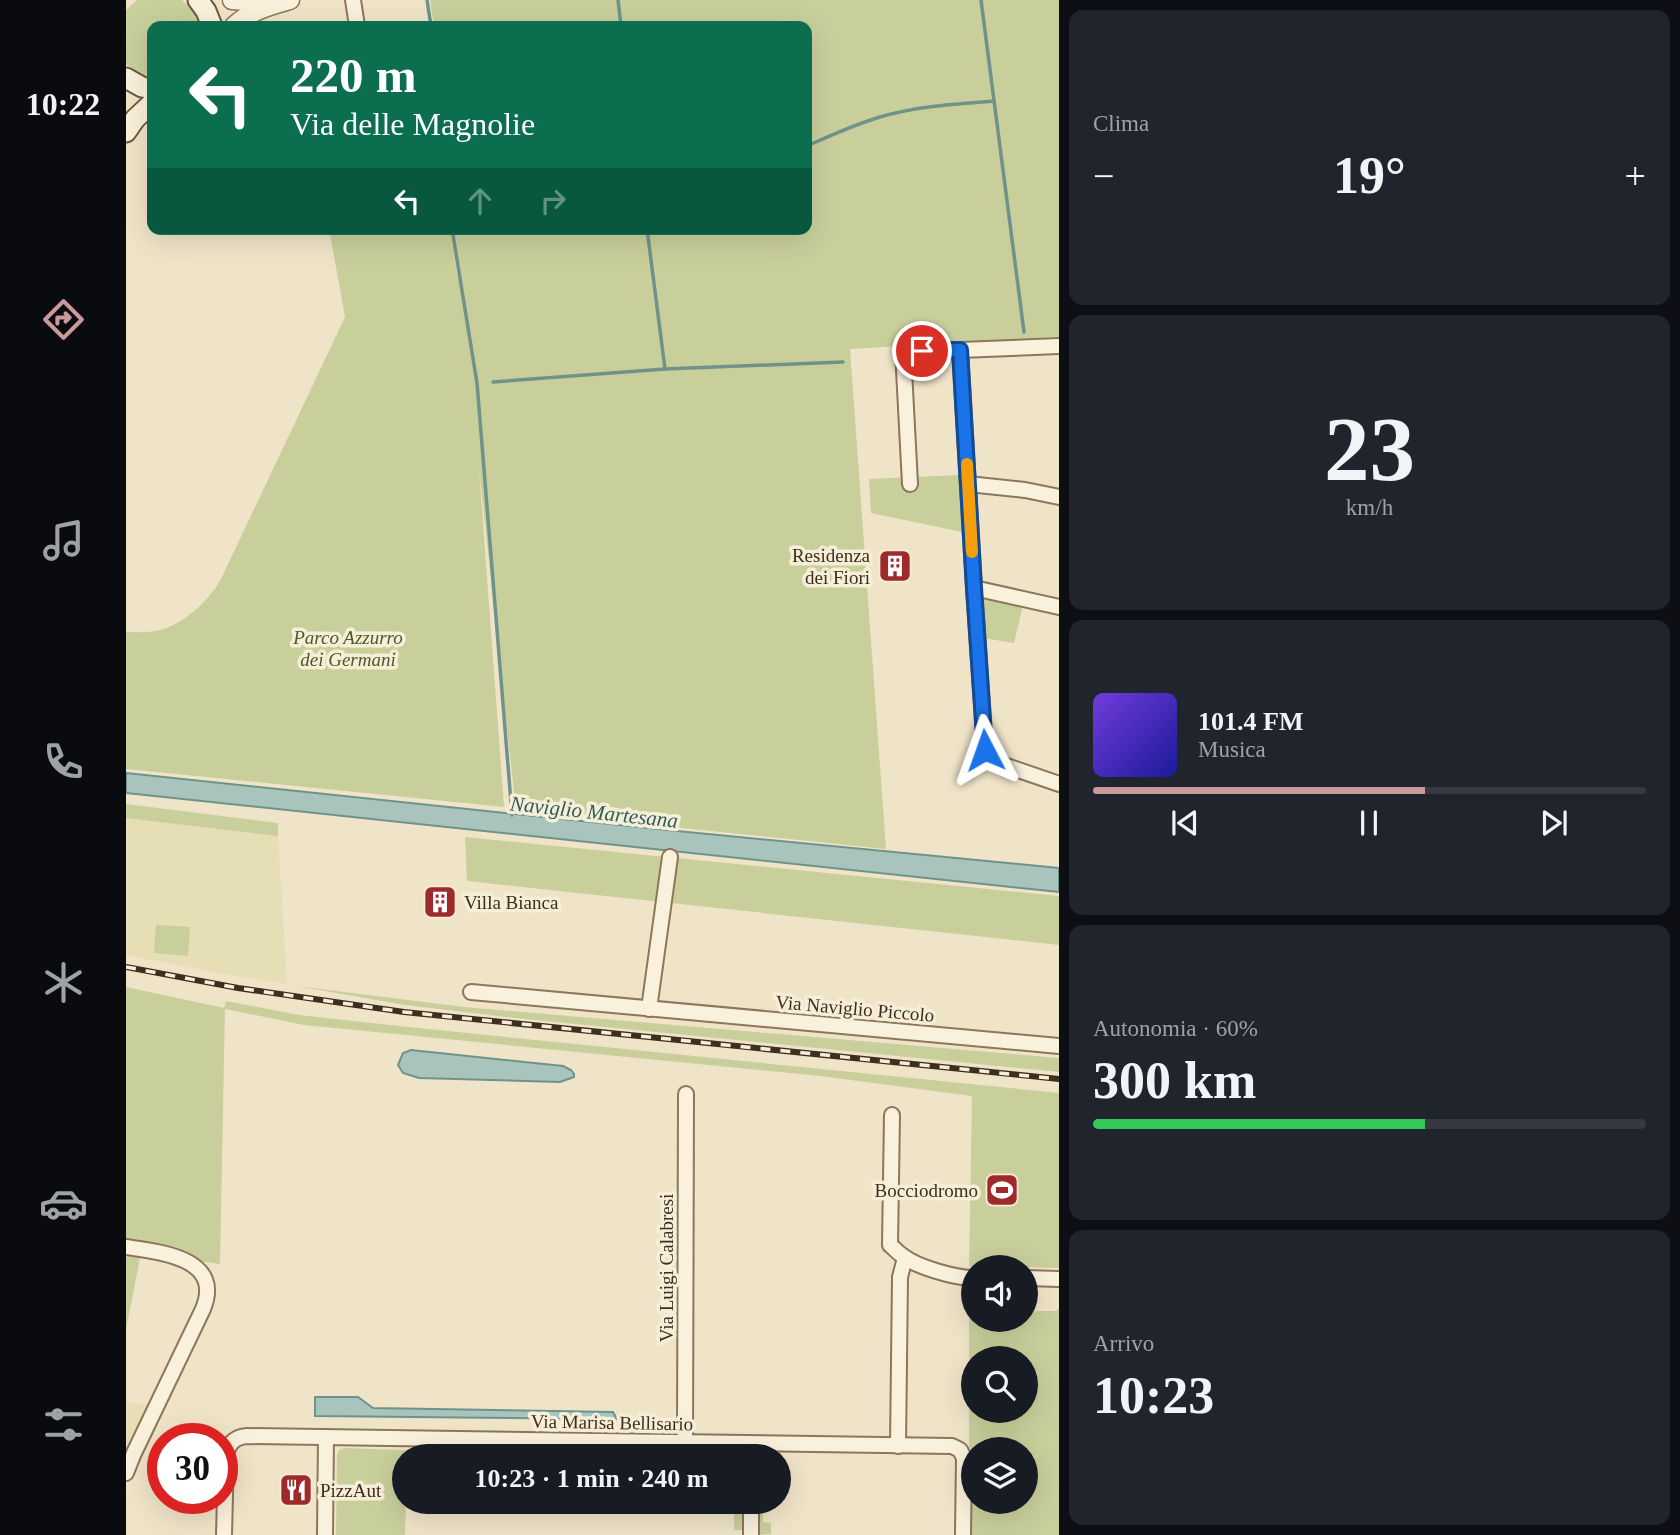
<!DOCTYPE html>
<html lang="it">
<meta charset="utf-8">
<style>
:root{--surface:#171b24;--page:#20242c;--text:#f1f3f6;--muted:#9ea1a6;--line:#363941;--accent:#cc999b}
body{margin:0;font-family:Georgia,serif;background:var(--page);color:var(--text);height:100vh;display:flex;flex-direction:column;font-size:26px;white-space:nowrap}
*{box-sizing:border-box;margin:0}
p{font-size:23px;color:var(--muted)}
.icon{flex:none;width:38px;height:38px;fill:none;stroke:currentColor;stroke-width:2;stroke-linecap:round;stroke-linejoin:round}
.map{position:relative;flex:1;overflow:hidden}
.side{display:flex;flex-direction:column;gap:10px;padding:10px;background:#0d0f14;width:621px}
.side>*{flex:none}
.top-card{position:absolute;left:21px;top:21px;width:665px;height:214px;border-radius:14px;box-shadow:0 7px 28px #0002;background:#0b6e4f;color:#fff;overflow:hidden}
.controls{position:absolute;left:835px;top:1255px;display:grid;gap:14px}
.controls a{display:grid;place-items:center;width:77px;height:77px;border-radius:50%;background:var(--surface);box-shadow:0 7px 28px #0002;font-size:35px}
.speed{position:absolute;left:21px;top:1423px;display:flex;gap:14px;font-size:35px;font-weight:700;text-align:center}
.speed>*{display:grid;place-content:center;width:91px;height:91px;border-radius:50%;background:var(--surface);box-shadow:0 7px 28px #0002;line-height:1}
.speed .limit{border:10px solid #d22;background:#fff;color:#111}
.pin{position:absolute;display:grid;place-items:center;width:60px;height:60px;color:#fff;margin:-30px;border:4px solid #fff;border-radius:50%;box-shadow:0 2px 7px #0007}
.me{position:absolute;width:77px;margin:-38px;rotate:356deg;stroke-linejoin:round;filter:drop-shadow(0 0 5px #0008)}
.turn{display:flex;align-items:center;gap:24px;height:147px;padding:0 28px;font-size:32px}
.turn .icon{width:91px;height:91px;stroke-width:2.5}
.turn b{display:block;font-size:49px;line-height:60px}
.lanes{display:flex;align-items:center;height:66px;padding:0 28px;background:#0003;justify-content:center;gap:35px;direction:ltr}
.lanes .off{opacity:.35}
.big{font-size:52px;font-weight:600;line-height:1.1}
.side .widget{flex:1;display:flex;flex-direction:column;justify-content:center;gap:10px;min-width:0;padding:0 24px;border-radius:14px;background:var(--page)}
.side .dial{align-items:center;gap:0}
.dial b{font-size:91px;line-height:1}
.song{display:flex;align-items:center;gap:21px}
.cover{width:84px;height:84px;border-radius:10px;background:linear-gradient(135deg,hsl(260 70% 55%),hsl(240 70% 35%))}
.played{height:7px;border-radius:4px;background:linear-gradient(90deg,var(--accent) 60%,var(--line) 60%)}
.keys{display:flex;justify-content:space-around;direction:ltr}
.heat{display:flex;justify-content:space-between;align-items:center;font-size:38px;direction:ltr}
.charge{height:10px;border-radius:5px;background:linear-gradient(90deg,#34c759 60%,var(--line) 0)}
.trip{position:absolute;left:266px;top:1444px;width:399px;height:70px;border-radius:35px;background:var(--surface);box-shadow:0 7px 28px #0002;font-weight:600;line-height:70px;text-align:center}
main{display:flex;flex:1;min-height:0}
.menu{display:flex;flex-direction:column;width:126px;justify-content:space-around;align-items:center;background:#090b0e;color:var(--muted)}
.menu .icon{width:49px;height:49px}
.menu .current{color:var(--accent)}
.menu b{font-size:32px;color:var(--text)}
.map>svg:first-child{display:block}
</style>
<main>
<nav class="menu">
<b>10:22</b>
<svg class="icon current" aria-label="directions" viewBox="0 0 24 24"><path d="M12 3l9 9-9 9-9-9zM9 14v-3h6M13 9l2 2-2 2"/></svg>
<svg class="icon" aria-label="music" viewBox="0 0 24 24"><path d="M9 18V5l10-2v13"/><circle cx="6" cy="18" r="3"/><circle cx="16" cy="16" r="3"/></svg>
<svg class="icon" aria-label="phone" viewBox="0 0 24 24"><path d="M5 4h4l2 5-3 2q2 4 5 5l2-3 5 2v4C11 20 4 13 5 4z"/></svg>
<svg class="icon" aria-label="climate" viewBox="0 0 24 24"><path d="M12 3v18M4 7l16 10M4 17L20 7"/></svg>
<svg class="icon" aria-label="car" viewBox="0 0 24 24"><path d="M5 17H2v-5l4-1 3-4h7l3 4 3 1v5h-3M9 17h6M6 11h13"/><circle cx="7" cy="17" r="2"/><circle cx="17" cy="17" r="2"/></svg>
<svg class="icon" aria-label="filters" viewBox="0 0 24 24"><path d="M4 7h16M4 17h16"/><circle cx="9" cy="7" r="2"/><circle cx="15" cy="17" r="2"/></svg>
</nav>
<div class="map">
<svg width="933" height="1535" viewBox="0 0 933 1535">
<rect width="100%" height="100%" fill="#f0e4c8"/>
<!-- farmland -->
<g fill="#e6deb5">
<path d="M0,818L152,836L161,984L91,973L0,955Z"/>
<path d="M0,1402L27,1406L0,1463Z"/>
</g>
<!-- green -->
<g fill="#c9cf9b" fill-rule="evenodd">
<path d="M11,0H56L69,12L75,26H26V79L14,75L0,64V10Z"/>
<path d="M304,0H933V337L724,349L760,849L390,811L353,469L378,807L0,769V632C11,632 23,633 34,630C58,624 81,602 94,581L219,317L203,229H324L333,286L327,229H681V26H308Z"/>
<path d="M833,475L836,532L745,513L743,479Z"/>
<path d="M854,596L897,605L888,643L857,638Z"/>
<path d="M0,804L152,823V836L0,818Z"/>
<path d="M339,837L933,896V945L341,881Z"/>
<path d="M30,925L64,927L62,956L28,953Z"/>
<path d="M170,986L338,1007L933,1058V1072L389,1018L279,1005Z"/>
<path d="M0,987L98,1008L100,1001L173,1015L292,1028L933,1093V1268L843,1266L846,1096L694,1076L178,1025L99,1009L94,1264L15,1253L0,1330Z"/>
<path d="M933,1308V1535H843V1310H847V1320H900V1311H930ZM847,1358H900V1410H847ZM847,1449H900V1502H847Z"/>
<path d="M218,1448L309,1451V1456H278V1502H309V1503H280L279,1535H210L211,1454L213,1450Z"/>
<path d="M500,1451L614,1453L618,1454V1456H500Z"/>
<rect x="608" y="1502" width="9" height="28"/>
<path d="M634,1502H637V1522L645,1523V1534L633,1535Z"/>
</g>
<!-- water -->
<g fill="#a9c4bc" stroke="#6f938a" stroke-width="2">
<path d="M0,773L541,830L933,868V892L0,793Z"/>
<path d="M285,1050L437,1066L445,1070L448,1074V1077L434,1082L293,1078L277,1073L272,1065L277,1053Z"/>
<path d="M189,1397H232L247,1408L487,1412L491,1419L189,1416Z"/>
</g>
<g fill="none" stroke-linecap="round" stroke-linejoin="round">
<!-- stream -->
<g stroke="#6f938a" stroke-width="3.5">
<path d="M301,0L305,26"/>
<path d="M492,0L495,26"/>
<path d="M855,0L898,332"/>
<path d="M683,145C706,135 730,124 754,117C791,106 830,104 868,101"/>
<path d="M326,229L351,383L386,815"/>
<path d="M521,229L539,369"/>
<path d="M367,382L539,369L717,362"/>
</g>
<defs>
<g id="minor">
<path d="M227,0L231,26"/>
<path d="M933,346L834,350L848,588L859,750L863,757L869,762L933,784"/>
<path d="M784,484L777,351L834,350"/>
<path d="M842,484L899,490L933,497"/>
<path d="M848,588L933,607"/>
<path d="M345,992L933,1046"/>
<path d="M523,1009L544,857"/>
<path d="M766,1115L764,1245C768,1248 772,1253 777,1256C791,1267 829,1278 847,1278"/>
<path d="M0,1247C34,1252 98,1258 77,1309L8,1453L0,1473"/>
<path d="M900,1278L933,1279"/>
<path d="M559,1443L560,1094"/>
<path d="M772,1446L774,1277L779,1258"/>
<path d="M98,1535L100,1454C103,1443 109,1437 121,1436L826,1446L834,1450L838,1458L837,1535"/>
<path d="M199,1535L200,1437"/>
<path d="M625,1535V1502"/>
</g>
<g id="tertiary">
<path d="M106,0L120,1L145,0"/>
<path d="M108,26C124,11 143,6 164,0"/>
</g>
<g id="secondary">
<path d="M72,0L80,11L86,26"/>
<path d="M0,78L16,87L26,89"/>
<path d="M0,132L9,119L26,103"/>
</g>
</defs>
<!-- minor casing -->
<use href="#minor" stroke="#8d765c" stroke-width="18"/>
<!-- tertiary casing -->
<use href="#tertiary" stroke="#8d765c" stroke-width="21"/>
<!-- secondary casing -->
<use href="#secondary" stroke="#6f573f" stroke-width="23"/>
<!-- minor -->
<use href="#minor" stroke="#faf1dc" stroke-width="14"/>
<!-- tertiary -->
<use href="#tertiary" stroke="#faf1dc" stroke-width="18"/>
<!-- secondary -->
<use href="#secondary" stroke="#faf1dc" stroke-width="19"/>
<defs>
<path id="rail" d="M0,967L112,988L278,1012L933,1079"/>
</defs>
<!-- rail casing -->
<use href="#rail" stroke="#3d2e20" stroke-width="6"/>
<!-- rail -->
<use href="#rail" stroke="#f7eed8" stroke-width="3.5" stroke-dasharray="10" stroke-linecap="butt"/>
</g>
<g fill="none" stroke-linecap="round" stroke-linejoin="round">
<defs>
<path id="route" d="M796,351L834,350L848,588L859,750"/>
</defs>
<!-- route casing -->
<use href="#route" stroke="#114b97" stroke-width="18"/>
<!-- route -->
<use href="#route" stroke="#1a73e8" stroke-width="12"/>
<!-- slow -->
<path stroke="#f59e0b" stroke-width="12" d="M841,464L846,552"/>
</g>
<!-- icons -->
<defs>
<symbol id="building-square" viewBox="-11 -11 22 22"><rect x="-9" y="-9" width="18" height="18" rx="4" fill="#9e2a2b" stroke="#f7eed8"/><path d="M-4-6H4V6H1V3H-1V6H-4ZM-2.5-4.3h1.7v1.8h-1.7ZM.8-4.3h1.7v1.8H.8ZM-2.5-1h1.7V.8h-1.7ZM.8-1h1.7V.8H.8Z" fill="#fff"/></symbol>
<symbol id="stadium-square" viewBox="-11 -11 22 22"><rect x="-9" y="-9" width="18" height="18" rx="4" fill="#9e2a2b" stroke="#f7eed8"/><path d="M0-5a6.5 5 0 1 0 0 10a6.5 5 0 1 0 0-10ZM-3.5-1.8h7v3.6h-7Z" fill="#fff"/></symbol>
<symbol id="restaurant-square" viewBox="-11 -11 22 22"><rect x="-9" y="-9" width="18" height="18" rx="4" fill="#9e2a2b" stroke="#f7eed8"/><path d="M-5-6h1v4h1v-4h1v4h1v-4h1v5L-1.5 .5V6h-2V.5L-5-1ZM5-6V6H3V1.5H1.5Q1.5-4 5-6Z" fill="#fff"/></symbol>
</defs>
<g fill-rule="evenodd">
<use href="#building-square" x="750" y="547" width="38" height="38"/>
<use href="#building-square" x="295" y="883" width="38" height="38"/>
<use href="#stadium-square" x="857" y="1171" width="38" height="38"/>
<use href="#restaurant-square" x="151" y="1471" width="38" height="38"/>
</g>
<g text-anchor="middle" stroke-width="7" stroke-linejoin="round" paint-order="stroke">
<!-- poi labels -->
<g font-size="19" fill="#3d2e20" stroke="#f7eed8" text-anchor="end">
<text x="744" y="562">Residenza<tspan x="744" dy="22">dei Fiori</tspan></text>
<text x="338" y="909" text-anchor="start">Villa Bianca</text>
<text x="852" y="1197">Bocciodromo</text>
<text x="194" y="1497" text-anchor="start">PizzAut</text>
</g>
<!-- park labels -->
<g font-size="19" font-style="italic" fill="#4d5a26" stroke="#f7eed8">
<text x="222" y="644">Parco Azzurro<tspan x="222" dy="22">dei Germani</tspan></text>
</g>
<!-- street labels -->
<g font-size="19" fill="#3d2e20" stroke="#f7eed8">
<text transform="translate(729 1008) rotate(5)" y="7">Via Naviglio Piccolo</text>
<text transform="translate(540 1268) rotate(-90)" y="7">Via Luigi Calabresi</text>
<text transform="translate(486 1422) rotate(1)" y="7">Via Marisa Bellisario</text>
</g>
<!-- water labels -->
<g font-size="21" font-style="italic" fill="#2f5d5a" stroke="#f7eed8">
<text transform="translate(468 812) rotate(6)" y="7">Naviglio Martesana</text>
</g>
</g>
</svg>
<div class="controls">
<a><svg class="icon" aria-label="sound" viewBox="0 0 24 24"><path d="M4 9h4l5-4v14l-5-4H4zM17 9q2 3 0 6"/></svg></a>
<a><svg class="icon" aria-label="search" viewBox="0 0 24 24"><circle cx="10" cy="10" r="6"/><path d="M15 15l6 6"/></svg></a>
<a><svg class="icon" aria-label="layers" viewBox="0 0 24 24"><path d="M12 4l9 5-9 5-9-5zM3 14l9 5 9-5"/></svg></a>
</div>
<div class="speed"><div class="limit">30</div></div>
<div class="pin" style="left:796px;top:351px;background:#d93025"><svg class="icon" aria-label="arrive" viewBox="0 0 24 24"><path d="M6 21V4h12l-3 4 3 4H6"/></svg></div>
<svg class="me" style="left:859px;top:750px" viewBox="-20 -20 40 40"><path d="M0-17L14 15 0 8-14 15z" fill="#1a73e8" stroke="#fff" stroke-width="4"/></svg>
<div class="trip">10:23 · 1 min · 240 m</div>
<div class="top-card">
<div class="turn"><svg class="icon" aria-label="left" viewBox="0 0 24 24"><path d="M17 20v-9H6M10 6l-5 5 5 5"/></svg><div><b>220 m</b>Via delle Magnolie</div></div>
<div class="lanes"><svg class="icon" aria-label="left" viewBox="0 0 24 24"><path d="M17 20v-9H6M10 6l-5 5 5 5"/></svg><svg class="icon off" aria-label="ahead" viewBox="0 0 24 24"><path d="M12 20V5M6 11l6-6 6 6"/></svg><svg class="icon off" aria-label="right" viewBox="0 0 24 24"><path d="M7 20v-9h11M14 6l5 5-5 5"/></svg></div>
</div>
</div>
<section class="side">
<div class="widget"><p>Clima</p>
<div class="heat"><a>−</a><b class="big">19°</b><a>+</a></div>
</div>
<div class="widget dial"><b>23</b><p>km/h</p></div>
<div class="widget">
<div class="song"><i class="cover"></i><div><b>101.4 FM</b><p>Musica</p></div></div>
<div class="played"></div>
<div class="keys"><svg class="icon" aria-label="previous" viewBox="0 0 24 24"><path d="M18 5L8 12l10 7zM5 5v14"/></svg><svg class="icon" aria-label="pause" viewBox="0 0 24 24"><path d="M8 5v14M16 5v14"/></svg><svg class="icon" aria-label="next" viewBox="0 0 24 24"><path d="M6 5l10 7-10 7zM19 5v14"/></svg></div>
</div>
<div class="widget"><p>Autonomia · 60%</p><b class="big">300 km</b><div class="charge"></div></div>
<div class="widget"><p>Arrivo</p><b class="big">10:23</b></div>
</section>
</main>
